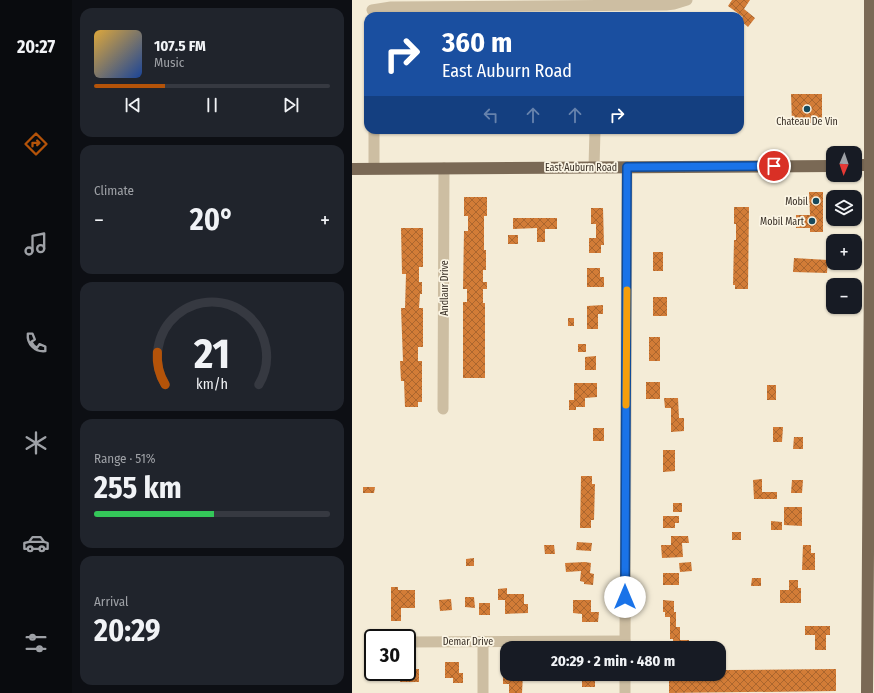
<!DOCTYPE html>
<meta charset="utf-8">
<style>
:root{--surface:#171b24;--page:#20242c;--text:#f1f3f6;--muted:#9ea1a6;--line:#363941;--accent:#b45309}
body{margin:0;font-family:"Fira Sans Condensed",sans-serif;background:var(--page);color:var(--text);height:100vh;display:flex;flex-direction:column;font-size:15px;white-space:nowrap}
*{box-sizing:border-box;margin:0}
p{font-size:13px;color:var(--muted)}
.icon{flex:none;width:22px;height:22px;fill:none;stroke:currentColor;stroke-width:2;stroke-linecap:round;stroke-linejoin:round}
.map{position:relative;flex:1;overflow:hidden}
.side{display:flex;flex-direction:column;gap:8px;padding:8px;background:#0d0f14;width:280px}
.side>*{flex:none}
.hud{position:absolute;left:12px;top:12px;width:380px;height:122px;border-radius:12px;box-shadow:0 1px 3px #0004;background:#1a4fa0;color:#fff;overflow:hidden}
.needle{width:26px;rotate:182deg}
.tools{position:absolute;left:474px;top:146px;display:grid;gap:8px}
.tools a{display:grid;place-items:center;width:36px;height:36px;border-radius:8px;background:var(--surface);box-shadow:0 1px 3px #0004;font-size:20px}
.speed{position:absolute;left:12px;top:629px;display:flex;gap:8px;font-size:20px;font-weight:700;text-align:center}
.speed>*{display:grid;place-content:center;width:52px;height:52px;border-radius:50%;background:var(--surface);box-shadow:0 1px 3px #0004;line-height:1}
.speed .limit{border:2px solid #111;border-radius:6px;background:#fff;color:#111}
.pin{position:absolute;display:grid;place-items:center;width:34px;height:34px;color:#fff;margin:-17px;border:2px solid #fff;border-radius:50%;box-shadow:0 1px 4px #0007}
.me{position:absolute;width:44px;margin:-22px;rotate:0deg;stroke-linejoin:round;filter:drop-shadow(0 0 3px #0008)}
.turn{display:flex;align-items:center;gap:14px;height:84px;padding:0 12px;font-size:18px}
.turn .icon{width:52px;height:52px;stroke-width:2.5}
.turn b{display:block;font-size:28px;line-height:34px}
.lanes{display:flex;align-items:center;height:38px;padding:0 12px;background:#0003;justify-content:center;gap:20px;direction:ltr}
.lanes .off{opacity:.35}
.big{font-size:30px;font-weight:700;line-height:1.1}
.side .tile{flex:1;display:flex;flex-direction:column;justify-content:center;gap:6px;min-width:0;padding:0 14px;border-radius:12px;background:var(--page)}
.side .dial{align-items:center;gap:0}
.dial svg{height:104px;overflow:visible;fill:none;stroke:var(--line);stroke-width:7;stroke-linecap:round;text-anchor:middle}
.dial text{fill:var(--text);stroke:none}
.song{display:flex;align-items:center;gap:12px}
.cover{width:48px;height:48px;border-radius:6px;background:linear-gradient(135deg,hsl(40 70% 55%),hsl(220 70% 35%))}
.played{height:4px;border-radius:2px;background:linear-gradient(90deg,var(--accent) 30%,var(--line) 30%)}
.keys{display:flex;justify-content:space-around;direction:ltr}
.heat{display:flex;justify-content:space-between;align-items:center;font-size:22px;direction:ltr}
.charge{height:6px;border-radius:3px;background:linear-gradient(90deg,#34c759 51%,var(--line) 0)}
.trip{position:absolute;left:148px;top:641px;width:226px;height:40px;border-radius:12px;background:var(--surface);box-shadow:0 1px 3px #0004;font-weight:700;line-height:40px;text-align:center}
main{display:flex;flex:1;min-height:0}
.tabs{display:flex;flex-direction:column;width:72px;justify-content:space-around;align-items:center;background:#090b0e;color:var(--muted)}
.tabs .icon{width:28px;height:28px}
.tabs .selected{color:var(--accent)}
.tabs b{font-size:18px;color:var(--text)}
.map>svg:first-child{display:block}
</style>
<main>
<nav class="tabs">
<b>20:27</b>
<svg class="icon selected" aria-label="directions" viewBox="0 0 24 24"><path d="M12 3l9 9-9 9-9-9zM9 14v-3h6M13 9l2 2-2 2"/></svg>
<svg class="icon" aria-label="music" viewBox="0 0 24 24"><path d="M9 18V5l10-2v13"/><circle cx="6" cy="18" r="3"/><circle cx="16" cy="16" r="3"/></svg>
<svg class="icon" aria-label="phone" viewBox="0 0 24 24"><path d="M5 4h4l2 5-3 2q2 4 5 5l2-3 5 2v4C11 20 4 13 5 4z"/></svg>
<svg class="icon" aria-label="climate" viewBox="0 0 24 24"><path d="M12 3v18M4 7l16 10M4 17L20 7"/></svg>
<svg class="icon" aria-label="car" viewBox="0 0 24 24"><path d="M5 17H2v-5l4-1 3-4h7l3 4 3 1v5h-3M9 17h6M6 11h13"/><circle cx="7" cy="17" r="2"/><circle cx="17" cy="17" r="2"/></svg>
<svg class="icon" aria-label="filters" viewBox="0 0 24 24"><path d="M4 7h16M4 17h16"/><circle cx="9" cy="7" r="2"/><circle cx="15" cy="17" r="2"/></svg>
</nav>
<section class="side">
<div class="tile">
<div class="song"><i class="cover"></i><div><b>107.5 FM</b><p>Music</p></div></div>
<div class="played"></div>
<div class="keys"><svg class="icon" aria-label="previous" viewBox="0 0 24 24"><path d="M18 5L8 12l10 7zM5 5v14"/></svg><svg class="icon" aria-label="pause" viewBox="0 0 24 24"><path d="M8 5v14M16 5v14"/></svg><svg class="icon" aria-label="next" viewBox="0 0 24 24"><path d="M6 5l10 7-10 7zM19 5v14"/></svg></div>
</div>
<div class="tile"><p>Climate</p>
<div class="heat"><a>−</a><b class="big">20°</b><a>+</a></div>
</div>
<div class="tile dial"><svg viewBox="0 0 100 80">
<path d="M14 69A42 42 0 1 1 86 69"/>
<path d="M14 69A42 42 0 0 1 8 44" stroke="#b45309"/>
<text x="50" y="56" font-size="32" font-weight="700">21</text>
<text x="50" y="72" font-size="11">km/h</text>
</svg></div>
<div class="tile"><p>Range · 51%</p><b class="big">255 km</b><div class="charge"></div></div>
<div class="tile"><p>Arrival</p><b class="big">20:29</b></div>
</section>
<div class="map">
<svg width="522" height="693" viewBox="0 0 522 693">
<defs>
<pattern id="building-cross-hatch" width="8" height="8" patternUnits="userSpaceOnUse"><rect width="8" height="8" fill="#d27c37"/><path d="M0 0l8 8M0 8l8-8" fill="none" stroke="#ab662e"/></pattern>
</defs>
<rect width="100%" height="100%" fill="#f4ecd7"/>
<!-- building -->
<g fill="url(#building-cross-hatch)">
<path d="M380,0H398L392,9L403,18L396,27L388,20L391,17L376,6Z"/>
<path d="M439,94H470V123H440Z"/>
<path d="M457,192H471V232H458V228H444V215H458Z"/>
<path d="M112,197H135V216H132V250H134V270H131V282H135V289H131V303H133V378H111V302H115V289H111L112,231H116V216H112Z"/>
<path d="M382,207H397L396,289H383V285H381L382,240H384V224H382Z"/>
<path d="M239,208H251L252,245H249V253H237V238H244V224H239Z"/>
<path d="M161,218H205V229H193V242H185V228L161,229Z"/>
<path d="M49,228H71V267H67V282H70V294H68L67,308H71V347H66V361H70V402H66V407H53L52,381H49L48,361H51L49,308H53L54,274H50Z"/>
<rect x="156" y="235" width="10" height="9"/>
<rect x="301" y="252" width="10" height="19"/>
<path d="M442,258L476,260L475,273L441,272Z"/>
<path d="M235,268H248V277H252V287H235Z"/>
<rect x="301" y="297" width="14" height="19"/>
<path d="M251,305V314H246V329H235V306Z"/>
<rect x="216" y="318" width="6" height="8"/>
<rect x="297" y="337" width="11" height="24"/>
<rect x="226" y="344" width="8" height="8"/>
<path d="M244,356V370H233V357Z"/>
<rect x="294" y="382" width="14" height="17"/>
<path d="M222,383H245V397L233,398V407H224V410H217V400H222Z"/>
<rect x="415" y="385" width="9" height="15"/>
<path d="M312,398H326L327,418H332V431L319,432V408H313Z"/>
<path d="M421,427H431L430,442H421Z"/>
<rect x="241" y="428" width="11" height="13"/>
<path d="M442,437H451V449H441Z"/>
<path d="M311,450H323V471L311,472Z"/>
<path d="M229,476H240V484H243L242,520H239V528H228Z"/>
<path d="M410,479V492H425V499H402L401,480Z"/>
<path d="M440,480H451L450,493H439Z"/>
<path d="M11,487H23L22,493H11Z"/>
<rect x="321" y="503" width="9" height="9"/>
<path d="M432,507H450V526L432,525Z"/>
<path d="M311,516H327V523H323V528H311Z"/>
<path d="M419,521L430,522V530H419Z"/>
<rect x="380" y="532" width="9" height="8"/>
<path d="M319,536H336L337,543H330L331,557L310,558L309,545H319Z"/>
<path d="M225,542L240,543L239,551L224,550Z"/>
<path d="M192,545H202L203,554H193Z"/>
<path d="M451,545H459V553H463V570H450Z"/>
<path d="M122,558V566H114V559Z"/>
<path d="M233,562L239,563L238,573L242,574L241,585L232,584V582L228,581L229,571L214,572L213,563Z"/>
<path d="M339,562L340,571L328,572L327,563Z"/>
<rect x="311" y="573" width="16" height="12"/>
<path d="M400,578H409V586H399Z"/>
<path d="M437,580H446V588H449V603H428V590H437Z"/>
<path d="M39,587H46V590H63V608H49V621H39Z"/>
<path d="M155,588V594H172V604H176V613L153,614V600H146V589Z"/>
<path d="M113,597H122L123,608L113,607Z"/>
<path d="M99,599L100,610L88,611L87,600Z"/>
<path d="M221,600H239V612H247L246,622H230V614L221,613Z"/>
<path d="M311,600L322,601V612H324V627H328V640H337V648H323V646H321V639H318V617H313V612H311Z"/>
<rect x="127" y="603" width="11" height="12"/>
<path d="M453,626H478V635H474V650H463V635H453Z"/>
<path d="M93,662H107V673H111V683H101V678H93Z"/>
<path d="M55,669H67V682H48V672H55Z"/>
<path d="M484,669V691L317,693V674H373V670Z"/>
<path d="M151,674H171L170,693H157V684H151Z"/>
<rect x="230" y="674" width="13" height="13"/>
</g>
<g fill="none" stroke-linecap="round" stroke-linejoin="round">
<!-- minor -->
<g stroke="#cdbea2" stroke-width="11">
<path d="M20,10L39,7L314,5L322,4L335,0"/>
<path d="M242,167L243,130"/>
<path d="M22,168V130"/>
<path d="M91,409L92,168"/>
<path d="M131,641V693"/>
<path d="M55,642L273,641"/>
<path d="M273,648L275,167"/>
<path d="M273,693V674"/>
</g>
<!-- major -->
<g stroke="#7a6955" stroke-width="12">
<path d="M503,165H522"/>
<path d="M0,169L481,166"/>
<path d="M515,693L518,268V0"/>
</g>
</g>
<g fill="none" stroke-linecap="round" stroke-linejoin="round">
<defs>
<path id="route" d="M273,597L275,167L422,166"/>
</defs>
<!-- route casing -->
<use href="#route" stroke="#114b97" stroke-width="10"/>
<!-- route -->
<use href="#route" stroke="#1a73e8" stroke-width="7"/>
<!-- slow -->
<path stroke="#f59e0b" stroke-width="7" d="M274,405L275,290"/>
</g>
<!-- markers -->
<g fill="#17495c" stroke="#fbf5e4" stroke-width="1.5">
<circle cx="455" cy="109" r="4"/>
<circle cx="464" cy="201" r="4"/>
<circle cx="460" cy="221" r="4"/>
</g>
<g text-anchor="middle" stroke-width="3.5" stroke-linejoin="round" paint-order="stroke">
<!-- poi labels -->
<g font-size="10" fill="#372e25" stroke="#fbf5e4" text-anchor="end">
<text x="455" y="125" text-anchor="middle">Chateau De Vin</text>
<text x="456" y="205">Mobil</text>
<text x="452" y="225">Mobil Mart</text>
</g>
<!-- street labels -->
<g font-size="10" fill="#372e25" stroke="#fbf5e4">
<text x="229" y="171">East Auburn Road</text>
<text transform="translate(92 288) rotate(-90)" y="4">Andlaur Drive</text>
<text x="116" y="645">Demar Drive</text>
</g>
</g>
</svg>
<div class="tools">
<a><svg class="needle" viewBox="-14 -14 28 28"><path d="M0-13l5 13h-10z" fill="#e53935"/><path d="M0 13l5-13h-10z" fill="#9ea1a6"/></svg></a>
<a><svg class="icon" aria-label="layers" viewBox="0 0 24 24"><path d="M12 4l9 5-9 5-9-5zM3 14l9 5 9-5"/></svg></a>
<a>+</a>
<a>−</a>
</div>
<div class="speed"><div class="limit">30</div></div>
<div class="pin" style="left:422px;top:166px;background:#d93025"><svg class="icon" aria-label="arrive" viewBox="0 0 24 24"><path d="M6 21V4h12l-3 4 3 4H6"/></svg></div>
<svg class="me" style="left:273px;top:597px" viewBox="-20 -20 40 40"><circle r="19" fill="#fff"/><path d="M0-13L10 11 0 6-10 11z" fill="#1a73e8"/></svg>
<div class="trip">20:29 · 2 min · 480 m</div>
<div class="hud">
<div class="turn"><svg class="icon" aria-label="right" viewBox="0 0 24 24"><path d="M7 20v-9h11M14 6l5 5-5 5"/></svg><div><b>360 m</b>East Auburn Road</div></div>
<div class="lanes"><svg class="icon off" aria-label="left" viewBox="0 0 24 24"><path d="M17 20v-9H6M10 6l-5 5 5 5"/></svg><svg class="icon off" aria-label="ahead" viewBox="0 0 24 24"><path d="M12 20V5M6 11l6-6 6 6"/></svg><svg class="icon off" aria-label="ahead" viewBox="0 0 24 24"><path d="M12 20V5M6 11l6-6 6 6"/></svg><svg class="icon" aria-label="right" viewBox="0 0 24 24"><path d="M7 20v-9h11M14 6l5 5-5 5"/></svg></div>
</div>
</div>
</main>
